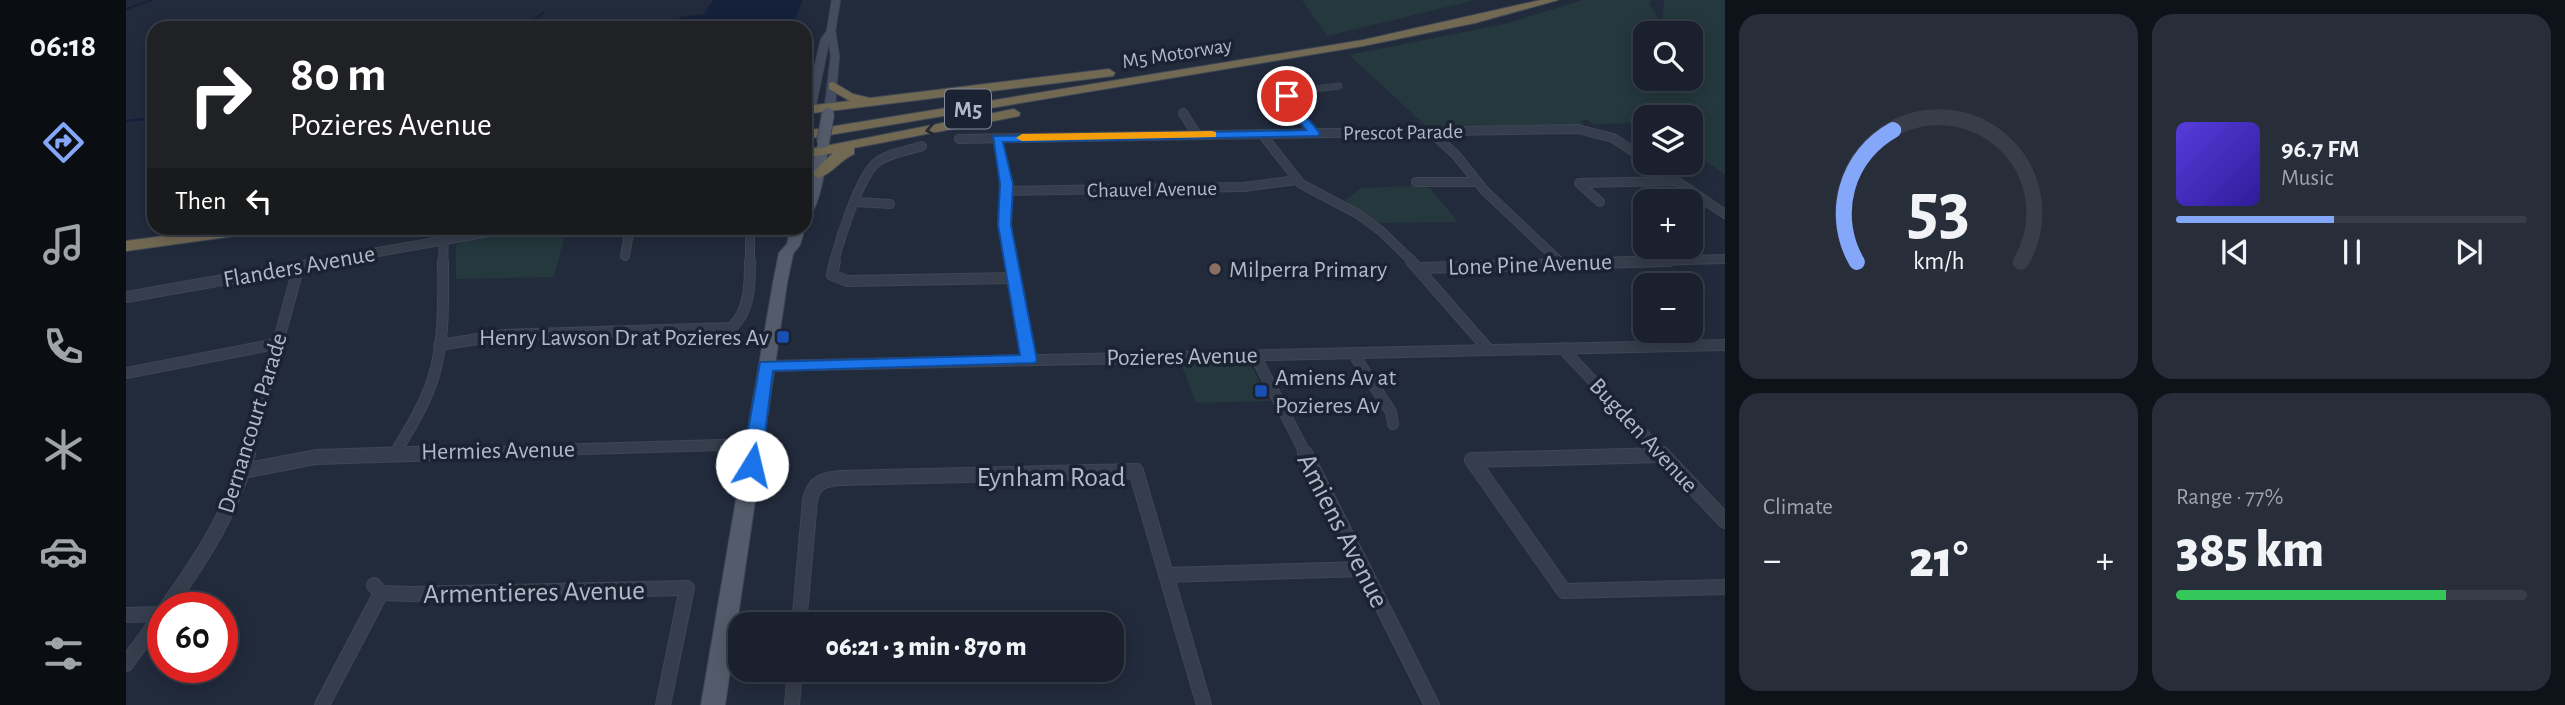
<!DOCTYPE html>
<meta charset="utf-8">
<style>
:root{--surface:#1a202d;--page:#272d39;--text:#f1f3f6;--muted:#9fa3aa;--line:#383e49;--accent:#85a7fa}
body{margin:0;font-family:"Alegreya Sans",sans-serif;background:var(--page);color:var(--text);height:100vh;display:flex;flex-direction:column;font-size:26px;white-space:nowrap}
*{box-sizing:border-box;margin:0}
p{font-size:23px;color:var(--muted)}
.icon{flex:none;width:38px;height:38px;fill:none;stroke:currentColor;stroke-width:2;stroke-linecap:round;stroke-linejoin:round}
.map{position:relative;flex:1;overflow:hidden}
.panel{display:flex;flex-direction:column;gap:14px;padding:14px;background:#0e1219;width:840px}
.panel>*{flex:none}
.guide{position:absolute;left:21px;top:21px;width:665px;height:214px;border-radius:21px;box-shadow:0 4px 18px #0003,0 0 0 2px var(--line);background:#202124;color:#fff;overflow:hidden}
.fabs{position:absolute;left:1507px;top:21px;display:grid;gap:14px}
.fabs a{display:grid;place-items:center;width:70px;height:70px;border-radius:14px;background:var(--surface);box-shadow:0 4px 18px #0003,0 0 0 2px var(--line);font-size:35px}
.speed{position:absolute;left:21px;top:592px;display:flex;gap:14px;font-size:35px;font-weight:700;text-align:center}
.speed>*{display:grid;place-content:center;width:91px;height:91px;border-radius:50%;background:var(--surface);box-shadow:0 4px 18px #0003,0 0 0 2px var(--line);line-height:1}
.speed .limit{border:10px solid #d22;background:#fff;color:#111}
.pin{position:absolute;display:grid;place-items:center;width:60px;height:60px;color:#fff;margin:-30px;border:4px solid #fff;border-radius:50%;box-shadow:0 2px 7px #0007}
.me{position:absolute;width:77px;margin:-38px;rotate:9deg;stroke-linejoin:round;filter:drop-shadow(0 0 5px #0008)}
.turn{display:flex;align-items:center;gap:24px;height:147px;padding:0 28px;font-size:32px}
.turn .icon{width:91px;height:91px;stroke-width:2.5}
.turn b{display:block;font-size:49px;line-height:60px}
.then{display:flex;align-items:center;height:66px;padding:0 28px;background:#0003;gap:14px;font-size:26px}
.big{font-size:52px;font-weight:800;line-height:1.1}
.panel .card{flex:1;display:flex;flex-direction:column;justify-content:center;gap:10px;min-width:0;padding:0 24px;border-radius:21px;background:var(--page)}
.panel .dial{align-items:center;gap:0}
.dial svg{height:182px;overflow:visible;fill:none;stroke:var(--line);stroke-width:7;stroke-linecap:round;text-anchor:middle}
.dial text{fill:var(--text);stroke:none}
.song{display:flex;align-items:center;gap:21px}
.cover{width:84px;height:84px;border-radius:10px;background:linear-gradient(135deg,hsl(250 70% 55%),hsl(250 70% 35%))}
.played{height:7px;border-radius:4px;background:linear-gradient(90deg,var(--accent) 45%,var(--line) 45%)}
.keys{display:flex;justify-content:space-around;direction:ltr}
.heat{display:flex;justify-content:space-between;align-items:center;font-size:38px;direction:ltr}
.charge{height:10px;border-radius:5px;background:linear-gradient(90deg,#34c759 77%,var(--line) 0)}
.panel .tiles{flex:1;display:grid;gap:14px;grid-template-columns:repeat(2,1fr)}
.trip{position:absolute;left:602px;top:612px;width:396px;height:70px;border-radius:21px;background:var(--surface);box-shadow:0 4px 18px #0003,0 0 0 2px var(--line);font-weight:800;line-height:70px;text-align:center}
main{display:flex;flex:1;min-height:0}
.tabs{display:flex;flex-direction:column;width:126px;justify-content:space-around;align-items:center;background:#0a0d12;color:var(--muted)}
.tabs .icon{width:49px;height:49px}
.tabs .active{color:var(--accent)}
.tabs b{font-size:32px;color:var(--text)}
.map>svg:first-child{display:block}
</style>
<main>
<nav class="tabs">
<b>06:18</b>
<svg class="icon active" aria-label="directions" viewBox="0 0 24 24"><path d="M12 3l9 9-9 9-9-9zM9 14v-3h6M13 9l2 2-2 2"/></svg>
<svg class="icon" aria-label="music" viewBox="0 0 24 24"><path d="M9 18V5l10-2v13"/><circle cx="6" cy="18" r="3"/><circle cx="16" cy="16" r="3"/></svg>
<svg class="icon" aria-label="phone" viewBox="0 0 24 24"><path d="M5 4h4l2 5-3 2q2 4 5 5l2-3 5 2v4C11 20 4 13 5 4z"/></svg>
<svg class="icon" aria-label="climate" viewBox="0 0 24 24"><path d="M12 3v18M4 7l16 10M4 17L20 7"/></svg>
<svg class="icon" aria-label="car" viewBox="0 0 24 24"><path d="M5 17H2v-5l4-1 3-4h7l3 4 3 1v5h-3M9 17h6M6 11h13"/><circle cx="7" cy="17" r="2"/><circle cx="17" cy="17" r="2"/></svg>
<svg class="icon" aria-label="filters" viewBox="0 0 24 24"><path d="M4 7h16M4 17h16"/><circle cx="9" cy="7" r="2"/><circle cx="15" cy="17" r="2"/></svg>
</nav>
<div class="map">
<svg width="1599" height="705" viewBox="0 0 1599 705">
<rect width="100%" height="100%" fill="#222b3c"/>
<!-- green -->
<g fill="#24383d" fill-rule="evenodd">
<path d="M1176,0H1350L1201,36Z"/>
<path d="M1457,0H1525L1523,3L1536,25L1538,0H1599V174L1565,152L1564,117H1519V123L1467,124L1461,120L1454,121L1458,124L1300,126L1223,55L1382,23ZM1519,33H1564V79H1519Z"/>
<path d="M1285,186L1304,188L1332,222L1252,223L1217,203L1235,188Z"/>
<path d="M424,228H441L428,277L330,279V246L337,242Z"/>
<path d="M1119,363L1127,369L1143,401L1070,403L1055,364Z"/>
</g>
<!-- water -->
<path fill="#15213a" d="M587,0H677L665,28H546L554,17L578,14Z"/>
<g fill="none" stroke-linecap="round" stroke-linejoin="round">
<!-- stream-far1 -->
<g stroke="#15213a" stroke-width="2">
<path d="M0,9L26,0"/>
<path d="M398,28L418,12"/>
</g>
<!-- stream -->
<path stroke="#15213a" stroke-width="2.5" d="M0,121L28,118"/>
<defs>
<g id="minor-far3">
<path d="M1057,112L1058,114"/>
<path d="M1172,114L1162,102L1161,96L1174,91L1213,86"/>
</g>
<g id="minor-far2">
<path d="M1057,113L1071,135"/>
<path d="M1171,113L1188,133"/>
<path d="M1305,132L1330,155L1359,191L1434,262"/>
<path d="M1136,134L1175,184L1232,214L1255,231L1287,262"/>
<path d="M871,138L880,184L879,225L886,262"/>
<path d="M833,139L1452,129L1487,138L1519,159"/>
<path d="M1524,163L1599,214"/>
<path d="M1290,182H1351"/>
<path d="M881,191L1118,187L1171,180"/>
<path d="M730,202L764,204"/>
<path d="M1474,202L1453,183L1551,181"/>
<path d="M624,228V262"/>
<path d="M499,256L504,228"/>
<path d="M195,262L388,228"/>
<path d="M317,262L318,240"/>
<path d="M708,262C714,239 733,178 750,163C762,153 782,151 796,146"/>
<path d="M1484,262L1599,259"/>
</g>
<g id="minor-far1">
<path d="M709,261L706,275L721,281L888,278"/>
<path d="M885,261L903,360"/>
<path d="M1285,261L1363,350"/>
<path d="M1432,261L1435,263"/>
<path d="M1294,268L1544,261"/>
<path d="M0,297L205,261"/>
<path d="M313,345L378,335L605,328C624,312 624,284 624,261"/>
<path d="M1436,348L1537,455"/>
<path d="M1227,353L1265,412L1267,424"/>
<path d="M1129,355L1180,455"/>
<path d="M640,366L1599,345"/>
<path d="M0,373L150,344"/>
<path d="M269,453C284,428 300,403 308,375C319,338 317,298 317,261"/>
<path d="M121,455L173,266"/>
<path d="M257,455L629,444"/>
</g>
<g id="minor">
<path d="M1179,453L1306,705"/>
<path d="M1535,453L1599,521"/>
<path d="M1537,455L1346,460L1438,591L1599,587"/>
<path d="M117,471L190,457L316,453"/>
<path d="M1040,575L1238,569"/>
<path d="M248,585L255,593L286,594L561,588L537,705"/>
<path d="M41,607C76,558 106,512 122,453"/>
<path d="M0,615L37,614"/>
<path d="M673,625L684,500C688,482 698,479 715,478L1010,471L1078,705"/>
<path d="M784,625L864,622"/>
<path d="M0,664L37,614"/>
<path d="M196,705L255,593"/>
<path d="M666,705L669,670"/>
</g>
<path id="secondary" d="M706,0H714L709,31L713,56L709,106L704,109L699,106L705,56L703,41L689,109L684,112L679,109L695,39L701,31Z"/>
<g id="primary">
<path d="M693,140L703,142C700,159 695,212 679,219V198Z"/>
<path d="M665,228H679L674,245L667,254L661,283L599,705H575L647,283L653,253L661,244Z"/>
</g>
<g id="motorway">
<path d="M1415,0H1432L1349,23L1237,46L679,139V131L1237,40Z"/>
<path d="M983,69L989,73L987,76L679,114V106L724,101L703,89V83L707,82L727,94L744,98Z"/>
<path d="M888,109L894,113L893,116L728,148V154C714,160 706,174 692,178L685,174L707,153L679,158V150Z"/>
<path d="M99,228H138L130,233L0,251V241Z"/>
</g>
</defs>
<!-- minor-far3 casing -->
<use href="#minor-far3" stroke="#3f4655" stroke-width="7"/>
<!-- minor-far2 casing -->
<use href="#minor-far2" stroke="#3f4655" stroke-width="10"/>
<!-- minor-far1 casing -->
<use href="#minor-far1" stroke="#3f4655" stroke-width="12"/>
<!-- minor casing -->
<use href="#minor" stroke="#3f4655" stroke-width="16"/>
<!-- secondary casing -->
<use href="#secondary" stroke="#3f4655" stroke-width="2"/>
<!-- primary casing -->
<use href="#primary" stroke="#3f4655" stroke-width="2"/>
<!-- motorway casing -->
<use href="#motorway" stroke="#414857" stroke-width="2"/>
<!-- minor-far3 -->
<use href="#minor-far3" stroke="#363d4c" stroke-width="6"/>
<!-- minor-far2 -->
<use href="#minor-far2" stroke="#363d4c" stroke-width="8"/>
<!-- minor-far1 -->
<use href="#minor-far1" stroke="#363d4c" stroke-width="10"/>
<!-- minor -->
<use href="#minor" stroke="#363d4c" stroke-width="14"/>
<!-- secondary -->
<use href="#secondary" fill="#444c5f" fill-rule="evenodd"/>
<!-- primary -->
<use href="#primary" fill="#545c6c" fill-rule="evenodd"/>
<!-- motorway -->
<use href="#motorway" fill="#726953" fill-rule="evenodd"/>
<defs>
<g id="primary-bridge">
<path d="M679,133L682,117"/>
<path d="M697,142L702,114"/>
</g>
</defs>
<!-- primary-bridge casing -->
<use href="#primary-bridge" stroke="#3f4655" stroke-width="14" stroke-linecap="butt"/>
<!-- primary-bridge -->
<use href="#primary-bridge" stroke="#545c6c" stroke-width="12"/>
</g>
<!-- one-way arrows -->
<defs><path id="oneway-chevron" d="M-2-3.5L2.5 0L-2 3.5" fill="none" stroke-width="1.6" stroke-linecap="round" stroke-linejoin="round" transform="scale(1.75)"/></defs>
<use stroke="#242934" href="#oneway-chevron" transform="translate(805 130) rotate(169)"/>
<!-- route -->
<path fill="#1a73e8" stroke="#114b97" stroke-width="2" d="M1158,94H1165L1167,101L1194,133L1192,136L877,142L887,184L885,225L911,360L909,363L647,371L635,465L632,470H619L616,465L634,362L894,355L872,225L874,184L867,136L1180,130L1157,102Z"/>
<!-- slow -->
<path fill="#f59e0b" d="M1086,131L1090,132V137L896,141L890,138L896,134Z"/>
<!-- markers -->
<circle fill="#8d6e63" stroke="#1b2231" stroke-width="2.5" cx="1089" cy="269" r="7"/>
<g fill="#1a4fb4" stroke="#1b2231" stroke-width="2.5">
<rect x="650" y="330" width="14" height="14" rx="3.5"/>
<rect x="1128" y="384" width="14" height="14" rx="3.5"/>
</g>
<g text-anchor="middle" stroke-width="7" stroke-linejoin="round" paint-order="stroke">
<!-- far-street labels -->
<g font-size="21" fill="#b1b8c8" stroke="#1b2231">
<text transform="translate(1051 53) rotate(-9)" y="7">M5 Motorway</text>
<text transform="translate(1277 132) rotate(-1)" y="7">Prescot Parade</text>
<text transform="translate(1026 189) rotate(-1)" y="7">Chauvel Avenue</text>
</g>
<!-- shield labels -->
<rect fill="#1b2231" stroke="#848b9b" stroke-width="2" x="819" y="89.5" width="46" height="39" rx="5"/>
<g font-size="23" font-weight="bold" fill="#b1b8c8">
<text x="842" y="117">M5</text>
</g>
<!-- street labels -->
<g font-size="24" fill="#b1b8c8" stroke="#1b2231">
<text transform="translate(1404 264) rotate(-2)" y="8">Lone Pine Avenue</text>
<text transform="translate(173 266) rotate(-10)" y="8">Flanders Avenue</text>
<text transform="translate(1056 356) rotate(-1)" y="8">Pozieres Avenue</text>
<text transform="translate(126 423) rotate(-73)" y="8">Dernancourt Parade</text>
<text transform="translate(1518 435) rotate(47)" y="8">Bugden Avenue</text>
<text transform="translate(372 450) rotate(-1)" y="8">Hermies Avenue</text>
</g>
<!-- poi labels -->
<g font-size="24" fill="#b1b8c8" stroke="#1b2231" text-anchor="start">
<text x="1103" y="277">Milperra Primary</text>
<text x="643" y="345" text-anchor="end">Henry Lawson Dr at Pozieres Av</text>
<text x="1149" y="385">Amiens Av at<tspan x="1149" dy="28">Pozieres Av</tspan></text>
</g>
<!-- near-street labels -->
<g font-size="28" fill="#b1b8c8" stroke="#1b2231">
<text x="925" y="486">Eynham Road</text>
<text transform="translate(1218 530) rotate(63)" y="10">Amiens Avenue</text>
<text transform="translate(408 591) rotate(-1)" y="10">Armentieres Avenue</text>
</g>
</g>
</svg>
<div class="fabs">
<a><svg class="icon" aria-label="search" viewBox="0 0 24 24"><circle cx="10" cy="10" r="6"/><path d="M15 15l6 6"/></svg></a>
<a><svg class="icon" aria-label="layers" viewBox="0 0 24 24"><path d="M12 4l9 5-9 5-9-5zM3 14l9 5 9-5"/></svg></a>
<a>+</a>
<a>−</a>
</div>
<div class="speed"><div class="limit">60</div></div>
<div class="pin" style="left:1161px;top:96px;background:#d93025"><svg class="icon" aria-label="arrive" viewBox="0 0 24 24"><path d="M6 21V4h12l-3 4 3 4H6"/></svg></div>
<svg class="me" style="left:626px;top:465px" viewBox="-20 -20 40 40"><circle r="19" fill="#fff"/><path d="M0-13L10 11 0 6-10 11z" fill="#1a73e8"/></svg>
<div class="trip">06:21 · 3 min · 870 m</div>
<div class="guide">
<div class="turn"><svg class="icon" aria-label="right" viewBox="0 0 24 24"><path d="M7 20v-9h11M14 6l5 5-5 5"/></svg><div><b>80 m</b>Pozieres Avenue</div></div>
<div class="then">Then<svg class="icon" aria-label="left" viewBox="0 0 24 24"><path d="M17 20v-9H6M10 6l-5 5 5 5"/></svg></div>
</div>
</div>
<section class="panel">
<div class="tiles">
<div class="card dial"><svg viewBox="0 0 100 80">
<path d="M14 69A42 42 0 1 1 86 69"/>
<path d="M14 69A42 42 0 0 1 30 11" stroke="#85a7fa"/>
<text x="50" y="56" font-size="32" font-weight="700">53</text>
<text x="50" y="72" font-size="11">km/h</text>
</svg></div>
<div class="card">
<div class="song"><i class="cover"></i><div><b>96.7 FM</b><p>Music</p></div></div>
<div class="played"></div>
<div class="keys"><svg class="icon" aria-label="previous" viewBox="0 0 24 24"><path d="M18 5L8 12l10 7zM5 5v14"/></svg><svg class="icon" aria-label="pause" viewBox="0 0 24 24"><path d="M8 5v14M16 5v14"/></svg><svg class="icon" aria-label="next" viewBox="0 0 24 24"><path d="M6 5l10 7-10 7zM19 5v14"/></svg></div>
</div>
<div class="card"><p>Climate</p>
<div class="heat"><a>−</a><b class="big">21°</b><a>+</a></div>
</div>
<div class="card"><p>Range · 77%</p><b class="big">385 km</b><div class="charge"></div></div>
</div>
</section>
</main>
